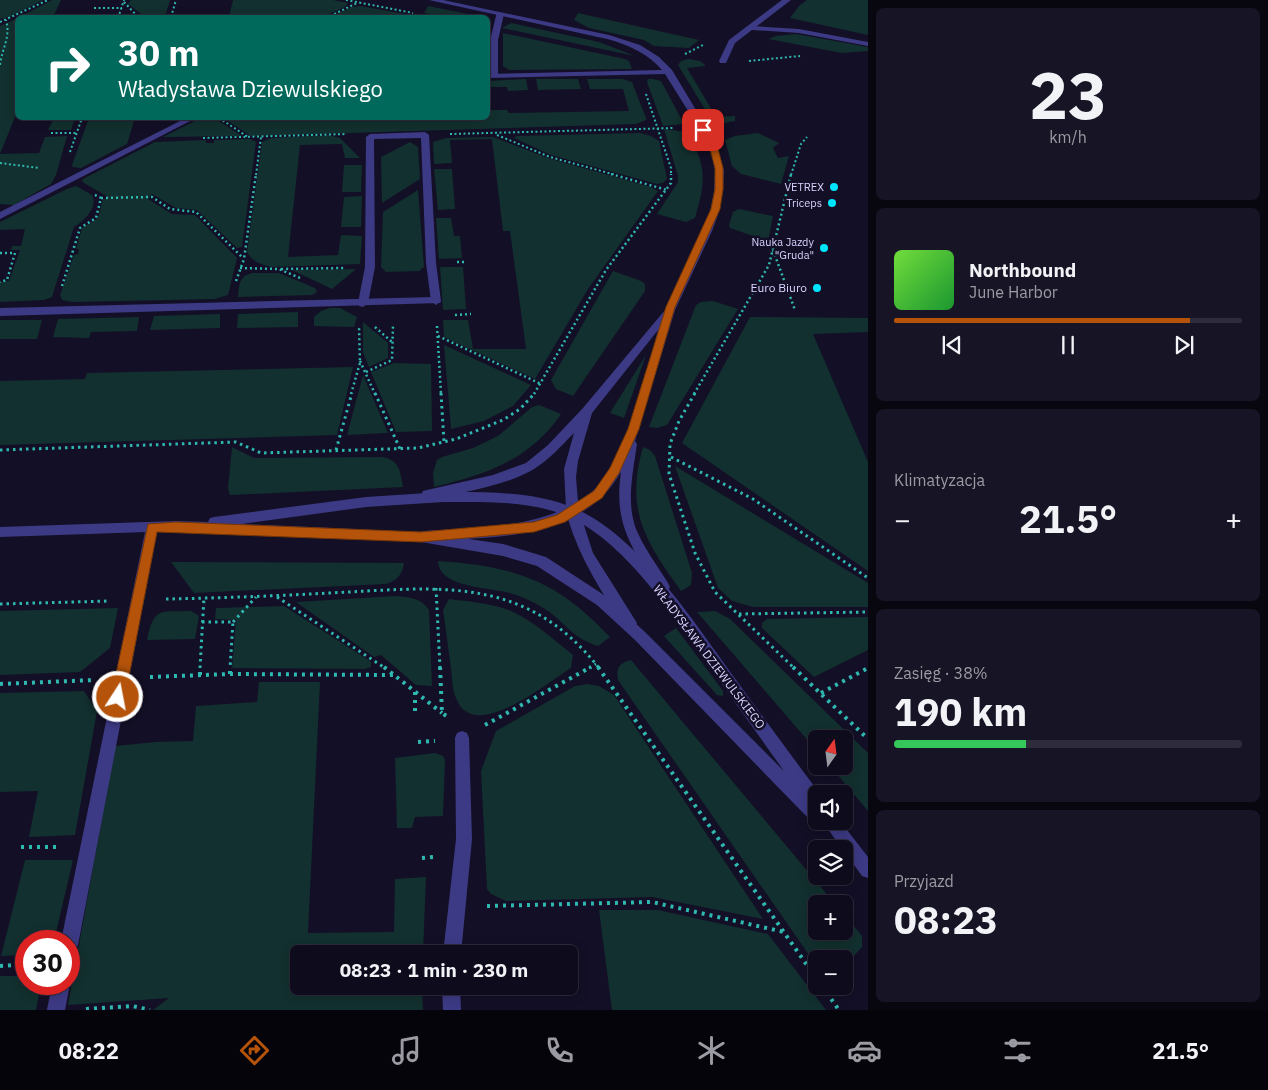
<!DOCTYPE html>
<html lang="pl">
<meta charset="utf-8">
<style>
:root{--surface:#0e0b1c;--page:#171425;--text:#f1f3f6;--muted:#9b9ba3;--line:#2e2b3b;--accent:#b45309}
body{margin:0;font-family:"IBM Plex Sans",sans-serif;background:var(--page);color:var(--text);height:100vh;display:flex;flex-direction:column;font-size:19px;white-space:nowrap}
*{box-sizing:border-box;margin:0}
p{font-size:16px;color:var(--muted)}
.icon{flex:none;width:28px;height:28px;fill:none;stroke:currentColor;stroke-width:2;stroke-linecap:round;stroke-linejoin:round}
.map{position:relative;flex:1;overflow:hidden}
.drawer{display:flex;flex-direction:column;gap:8px;padding:8px;background:#08060f;width:400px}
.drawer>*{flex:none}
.top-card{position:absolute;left:15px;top:15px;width:475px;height:105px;border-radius:8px;box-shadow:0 2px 12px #0003,0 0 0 1px var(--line);background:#00695c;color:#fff;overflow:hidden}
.needle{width:32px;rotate:14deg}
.controls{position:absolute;left:808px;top:730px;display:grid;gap:10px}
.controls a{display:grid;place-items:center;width:45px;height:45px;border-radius:8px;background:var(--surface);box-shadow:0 2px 12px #0003,0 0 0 1px var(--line);font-size:25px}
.speed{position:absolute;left:15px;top:930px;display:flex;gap:10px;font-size:25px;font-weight:700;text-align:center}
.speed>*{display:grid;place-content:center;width:65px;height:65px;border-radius:50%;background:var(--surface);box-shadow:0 2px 12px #0003,0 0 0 1px var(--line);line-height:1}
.speed .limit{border:8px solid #d22;background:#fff;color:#111}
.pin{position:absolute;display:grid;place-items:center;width:42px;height:42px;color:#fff;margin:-21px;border-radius:10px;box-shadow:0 2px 8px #0006}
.me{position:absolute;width:55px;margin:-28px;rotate:11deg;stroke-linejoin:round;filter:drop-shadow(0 0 4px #0008)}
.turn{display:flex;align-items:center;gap:18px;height:105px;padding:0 20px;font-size:22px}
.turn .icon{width:65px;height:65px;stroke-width:2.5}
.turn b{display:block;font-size:35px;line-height:42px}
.big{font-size:38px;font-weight:700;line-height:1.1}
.drawer .card{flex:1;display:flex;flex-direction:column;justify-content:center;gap:8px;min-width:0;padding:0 18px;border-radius:8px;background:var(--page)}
.drawer .dial{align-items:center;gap:0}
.dial b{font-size:65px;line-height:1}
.song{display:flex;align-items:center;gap:15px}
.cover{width:60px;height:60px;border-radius:8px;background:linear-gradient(135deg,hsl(100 70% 55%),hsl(130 70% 35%))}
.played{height:5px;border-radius:2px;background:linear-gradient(90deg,var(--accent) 85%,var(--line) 85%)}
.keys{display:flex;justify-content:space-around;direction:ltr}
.heat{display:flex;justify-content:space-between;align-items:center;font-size:28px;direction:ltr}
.charge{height:8px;border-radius:4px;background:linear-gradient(90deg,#34c759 38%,var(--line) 0)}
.trip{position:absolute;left:290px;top:945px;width:288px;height:50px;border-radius:8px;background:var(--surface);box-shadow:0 2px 12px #0003,0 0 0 1px var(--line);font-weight:700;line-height:50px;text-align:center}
.tab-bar{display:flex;height:80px;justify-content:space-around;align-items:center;background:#06040b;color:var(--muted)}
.tab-bar .icon{width:35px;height:35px}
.tab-bar .selected{color:var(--accent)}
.tab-bar b{font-size:22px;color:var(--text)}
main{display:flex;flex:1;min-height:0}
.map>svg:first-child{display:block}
</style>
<main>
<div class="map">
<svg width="868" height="1010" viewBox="0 0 868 1010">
<rect width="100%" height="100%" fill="#130f26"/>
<!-- green -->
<g fill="#12302f">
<path d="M0,0H43L10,17L0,19Z"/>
<path d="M52,0H61L53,17L18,18Z"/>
<path d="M131,0H170L165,17H145L128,4Z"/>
<path d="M233,0H333L348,3L345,7L322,17H229Z"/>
<path d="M807,0H868V35L790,18L799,6Z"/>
<path d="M360,6L423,17H329L352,7Z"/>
<path d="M428,6L483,17H449L424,13Z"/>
<path d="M578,13L699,40L689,48L654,46L644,40L589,28L574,20Z"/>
<path d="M18,18L17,112L0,154V26Z"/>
<path d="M511,23L599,42L635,56L502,28Z"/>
<path d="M503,33L625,59L629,61L632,69L509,70L503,66Z"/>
<path d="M796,34L868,47V51L842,53L768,39L776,36Z"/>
<path d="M689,59L700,61L705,65V66L687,68L716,117L735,116V121L724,123L711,119L678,65L681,61Z"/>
<path d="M526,79L528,90L508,91L507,87H488V81Z"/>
<path d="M536,79H578L581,89L538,90Z"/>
<path d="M587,79H622L632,82L646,118V120L636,124L251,136L223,118H488V110H507L509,113L629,111L623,89H590Z"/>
<path d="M648,79H653L661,81L684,124L663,126L647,82Z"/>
<path d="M54,118H75L71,130H48Z"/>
<path d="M89,118H135L127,144L81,168L73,167L72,165Z"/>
<path d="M201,118H214L242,136L163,137Z"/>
<path d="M664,129L687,132C707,166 706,181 695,218L686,222L657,214L678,182V176Z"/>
<path d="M640,133L651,136L659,141L667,179L663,183L657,184L551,155L514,138L517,136Z"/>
<path d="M758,133L779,143L773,148L778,158L789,156L781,184L741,174L732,166L725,140L735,136Z"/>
<path d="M328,135L340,138L360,158H345L342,144L300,145L288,257L338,255L341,235L362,236L360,264L272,267C262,265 252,262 247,252L262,142L271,138Z"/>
<path d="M67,136L56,175L51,184L14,205L0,204V154L39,153L45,137Z"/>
<path d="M493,137L548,158L651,187L658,191L588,289L535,379L444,337L443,320H468L473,349H526L510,231H503L492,139L450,140L452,163L434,164L433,142L446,138Z"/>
<path d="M250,139L256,142L242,247L237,248L197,210L176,208L152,194L148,199L172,214L195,215L237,258L228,295L215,299L72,302L62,300L60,295L74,255L78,254L79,249H76L82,228L98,218L103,199H108V197L84,183L82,181L83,179L155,142L206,140V143H214V140Z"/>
<path d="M410,142L418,147L420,179L382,203L381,157Z"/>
<path d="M344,165H362L361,192H342Z"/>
<path d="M434,169H452L455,209L438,210Z"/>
<path d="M76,186L92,195C99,207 83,222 74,227L52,297L44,300L0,302V282L9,281L20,250H11L12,246H21L25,229L0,230V222L67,189Z"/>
<path d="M418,190L424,267L419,271L386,272L381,267L383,212Z"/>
<path d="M362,196L361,227H341L344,197Z"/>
<path d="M739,209L773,216L768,241L730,228L729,225L733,212Z"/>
<path d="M436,218H451L454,236H460L462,258L439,259Z"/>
<path d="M440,267H463L466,309L443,310Z"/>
<path d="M356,269L332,289L292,270Z"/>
<path d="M613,271L641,281L645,284V291L573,396L556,389L551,380Z"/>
<path d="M252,273H279L315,288L317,292L312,295L238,297C239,285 239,276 252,273Z"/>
<path d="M713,301L738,309L667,425L657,428L649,427L696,305L701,302Z"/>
<path d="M330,308H340L357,317L354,327L314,326V317L321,311Z"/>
<path d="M298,312V327L237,328L238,314Z"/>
<path d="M220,314V328L150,330L154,316Z"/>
<path d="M139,317L137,331L91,332L89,338L53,337L58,319Z"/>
<path d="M750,317L868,318V332L813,334L868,462V571L682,443Z"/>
<path d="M0,320H42L37,339H0Z"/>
<path d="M363,322L388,343V358L369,367L363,352Z"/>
<path d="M444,345L531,385L513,406L484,421L451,429Z"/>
<path d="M646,355L624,418L610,413Z"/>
<path d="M394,363L431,364L432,431L396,432L371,372Z"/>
<path d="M353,367L337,435L0,445V381L85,379L87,373Z"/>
<path d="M363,375L388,433L347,435Z"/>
<path d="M539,405L561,414C530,460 485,475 434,487L433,473L437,460L442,457L473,448L498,436L532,407Z"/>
<path d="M232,447L254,458L383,457C400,461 400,471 403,487L230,495L228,488Z"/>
<path d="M643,447L650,450L655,456L692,573L691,585L681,591C645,541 625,510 643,447Z"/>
<path d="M675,466L868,583V607H753L732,601L718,588Z"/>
<path d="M438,561C514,566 557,580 610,637L598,646C574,639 567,625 548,611C538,604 525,598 513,594C492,587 439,589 438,561Z"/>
<path d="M171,562L404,563C402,575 398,580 386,584L194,593Z"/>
<path d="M396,596C410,597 421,598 429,610L432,686L416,685L381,655L374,657L296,602Z"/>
<path d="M449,599C470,602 496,603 515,613C536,623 554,640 573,655L571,668C548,682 473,745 456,698C452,689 452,677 451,668C448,648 446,629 443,610Z"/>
<path d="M284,606L367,659L371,662V667L365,669L232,668L236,620L215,619L216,608Z"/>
<path d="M118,608L110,648L80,672L0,675V611Z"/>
<path d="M191,611L199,616L195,639L147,640C154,606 160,612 191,611Z"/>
<path d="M715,611L730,619L868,753V811L830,766H844V739H816V750L697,612Z"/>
<path d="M868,617V650L814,677L762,628V623L767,619Z"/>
<path d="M676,628L723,691V696L717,695L664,636Z"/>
<path d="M631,660L835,904H816V931H844V914L862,936V947L844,967V959H816V965L618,680C616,668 619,663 631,660Z"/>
<path d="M259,682H320L308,933L394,932L395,879L426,877L423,954H299V986H422L423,1010H153L169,998L68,1005L115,746L156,742L193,741L196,706L257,702Z"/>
<path d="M587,684L599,686L614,695L763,919L652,897L506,901L491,894L487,889L481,771L496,731L575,686Z"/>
<path d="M84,691L97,711L75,835L29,837L38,791L0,792V693Z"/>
<path d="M435,753L443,756L445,760L443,816L415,817L412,828H397L395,758Z"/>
<path d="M25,860H73L54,941H26V955L1,956Z"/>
<path d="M599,910H658L768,934L826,1010H612Z"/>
<path d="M0,976H26V984H41L36,1010H0Z"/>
</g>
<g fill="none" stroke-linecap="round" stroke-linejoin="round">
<!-- path-far3 -->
<g stroke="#2fb8b0" stroke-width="2" stroke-dasharray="2 2.5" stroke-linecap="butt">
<path d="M346,0L413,13"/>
<path d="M124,2L139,18"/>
<path d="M94,8H122"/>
<path d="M171,16H193"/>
<path d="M171,17L176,0"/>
<path d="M118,18L124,0"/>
<path d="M326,18L357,3"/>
<path d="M0,22L48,0"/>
<path d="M685,54L703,45"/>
<path d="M749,61L800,56"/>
<path d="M0,65C2,48 11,37 6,20"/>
<path d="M646,94L671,168V175"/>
<path d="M219,118L248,137"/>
<path d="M51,133H77"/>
<path d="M450,134L674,128"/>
<path d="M497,135L550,157L616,175"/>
<path d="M203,138L347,134"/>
<path d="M70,152L82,118"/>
<path d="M0,163L39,168"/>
<path d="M256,175L261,137"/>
<path d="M791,175L801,144L807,137"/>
</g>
<!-- path-far2 -->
<g stroke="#2fb8b0" stroke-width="2.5" stroke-dasharray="2 3" stroke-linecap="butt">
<path d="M611,174L667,190"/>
<path d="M101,198L152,197L170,209L196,212L243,258"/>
<path d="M773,250L795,310"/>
<path d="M0,253H15L7,280L0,282"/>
<path d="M457,262H466"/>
<path d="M240,268L279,269"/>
<path d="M300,278L279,269L344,268"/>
<path d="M236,281L244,259L256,174"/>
<path d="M62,286L80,228L96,218L101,198L93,194"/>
<path d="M455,315L471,314"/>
<path d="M437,326L441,394"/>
<path d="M375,327L392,342"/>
<path d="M438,336L541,384"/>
<path d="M360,361L375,394"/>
<path d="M366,372L392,360L393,325"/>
<path d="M351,394L360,363L359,327"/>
<path d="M534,394L606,270L671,183V174"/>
<path d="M694,394L769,265L791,174"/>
</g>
<!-- path-far1 -->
<g stroke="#2fb8b0" stroke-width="3" stroke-dasharray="2.5 4" stroke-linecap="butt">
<path d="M375,393L400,449"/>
<path d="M441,393L444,442"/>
<path d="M695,393L679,421L670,444L669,474L695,553L715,592L794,668"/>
<path d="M0,450L236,442L261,453L418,448L456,439L503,420L520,409L535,393"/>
<path d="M336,450L352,393"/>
<path d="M671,457L753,499L868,578"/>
<path d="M436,588L440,668"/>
<path d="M277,597L385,668"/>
<path d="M166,599C220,598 275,596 329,593C437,588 524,573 599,668"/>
<path d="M0,604L110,601"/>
<path d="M739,614L868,612"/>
<path d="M202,622H233L230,668"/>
<path d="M233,622L256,597"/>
<path d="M200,668L204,597"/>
<path d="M589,668L596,664"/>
</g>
<!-- path -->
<g stroke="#2fb8b0" stroke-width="4" stroke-dasharray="3 5" stroke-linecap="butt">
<path d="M384,667L442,713"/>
<path d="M440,667L442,713L448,717"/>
<path d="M598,667L816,978"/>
<path d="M793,667L868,739"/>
<path d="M230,674V667"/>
<path d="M200,675V667"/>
<path d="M150,677L230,674L394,675"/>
<path d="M0,684L94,680"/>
<path d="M415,692V716"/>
<path d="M821,693L868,668"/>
<path d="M485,725L591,667"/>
<path d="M418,742L435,741"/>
<path d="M21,847H61"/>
<path d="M422,858L433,857"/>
<path d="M487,906L652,902L784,932"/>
<path d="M0,966L26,964"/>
<path d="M822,986L839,1010"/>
<path d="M86,1009L132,1006L150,1010"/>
</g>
<!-- service -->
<g fill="#3d3a85" fill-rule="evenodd">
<path d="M497,12L504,14L498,40V75L494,77L490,75V40Z"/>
<path d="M750,26L799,29L868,42V46L799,33L753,30H750Z"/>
<path d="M425,132L429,135L436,263L441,301L436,305L431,301L426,263L421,138L374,139L375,267L368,303L363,307L359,306L358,303L365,267L366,137L370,134Z"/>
</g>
<!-- minor -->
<g fill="#3d3a85" fill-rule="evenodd">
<path d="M429,0H443L609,35L640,45L659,57L672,70L717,145L724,171L723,192L719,212L712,231L675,310L635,441L637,444C633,472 626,502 636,529C644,548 657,565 668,583L670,587L668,591L663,593L658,591C633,548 613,525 621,472C610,490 598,503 580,513L593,553L637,623L635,627L630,629L625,627C602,593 580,559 568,519C524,540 472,538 424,541L419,540L418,536L419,532L424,531C472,527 522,529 566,508L564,469L574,433C562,445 549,460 534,469C506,486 460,493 427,500L423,499L421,495L423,491L427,490L493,475L526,463L548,445L583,408L665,310L702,231L710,212L714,192L715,171L711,151L705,138L665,74L488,78V74L662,70C647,53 629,45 607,39ZM658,330C646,375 631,441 604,479C597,489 587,495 578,502L576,477L578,461L592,413Z"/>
<path d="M782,0H791L735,43L726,63H720L719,61L729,40Z"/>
<path d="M186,118H196L0,219V212Z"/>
<path d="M436,297L440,299L441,301L440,303L0,316V308Z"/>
<path d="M152,522L157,523L158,527L78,945L75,951L69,954V941H61L146,527L147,523Z"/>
<path d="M462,731L467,733L469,738L472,839L461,954H443L456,839L455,738L457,733Z"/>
<path d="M69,982L70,984L65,1010H47L52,984H69Z"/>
<path d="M442,986H460L461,1010H443Z"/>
</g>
<!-- tertiary -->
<g fill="#3d3a85" fill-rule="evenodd">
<path d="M443,492C486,492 534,491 574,508C639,536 694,622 734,677C762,716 791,755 820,794H816L817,821L810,820L635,640L597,605L537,566L503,556L421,542L176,531L0,537V527L176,521L208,522L210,518L214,517L366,497ZM443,502C482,502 527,500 564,515C623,538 673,616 709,666C734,701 759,736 784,771L645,632L607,597L546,557L503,544L421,532L242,524L366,507Z"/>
<path d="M822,821H840L868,857V878L862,876Z"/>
</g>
</g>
<!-- route -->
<path fill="#b45309" stroke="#753606" d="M700,129H706L718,149L723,168V189L720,209L675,307L639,429L619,473L602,498L565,522L534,532L421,542L157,532L125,697L123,702L118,704L113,702L111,697L148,524L176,522L421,532L534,522L557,515L594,491L610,468L628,429L666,307L711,209L715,189V168L710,149L699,130Z"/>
<!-- markers -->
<g fill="#00e5ff" stroke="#130f26" stroke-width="2">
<circle cx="834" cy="187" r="5"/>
<circle cx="832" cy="203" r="5"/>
<circle cx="824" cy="248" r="5"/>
<circle cx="817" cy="288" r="5"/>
</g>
<g text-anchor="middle" stroke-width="5" stroke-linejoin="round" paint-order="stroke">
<!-- far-poi labels -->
<g font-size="11" fill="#d9d4ff" stroke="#130f26" text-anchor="end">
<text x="824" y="191">VETREX</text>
<text x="822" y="207">Triceps</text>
<text x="814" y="246">Nauka Jazdy<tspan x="814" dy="13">"Gruda"</tspan></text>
</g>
<!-- poi labels -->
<g font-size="12" fill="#d9d4ff" stroke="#130f26" text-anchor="end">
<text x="807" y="292">Euro Biuro</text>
</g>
<!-- street labels -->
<g font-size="12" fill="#d9d4ff" stroke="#130f26">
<text transform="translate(709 657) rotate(53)" y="4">WŁADYSŁAWA DZIEWULSKIEGO</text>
</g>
</g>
</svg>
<div class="controls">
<a><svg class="needle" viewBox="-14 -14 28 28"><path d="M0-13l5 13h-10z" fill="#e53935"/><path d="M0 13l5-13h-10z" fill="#9b9ba3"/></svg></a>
<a><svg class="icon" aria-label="sound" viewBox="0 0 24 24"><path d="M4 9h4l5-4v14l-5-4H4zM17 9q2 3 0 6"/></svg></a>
<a><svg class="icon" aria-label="layers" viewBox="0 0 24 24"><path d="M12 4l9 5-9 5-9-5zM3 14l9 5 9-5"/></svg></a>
<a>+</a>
<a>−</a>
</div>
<div class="speed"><div class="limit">30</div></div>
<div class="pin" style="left:703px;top:130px;background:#d93025"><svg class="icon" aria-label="arrive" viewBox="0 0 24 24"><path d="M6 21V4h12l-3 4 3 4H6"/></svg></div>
<svg class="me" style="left:118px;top:697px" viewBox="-20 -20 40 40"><circle r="17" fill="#b45309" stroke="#fff" stroke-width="3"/><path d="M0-11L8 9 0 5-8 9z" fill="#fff"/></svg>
<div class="trip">08:23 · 1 min · 230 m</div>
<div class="top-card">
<div class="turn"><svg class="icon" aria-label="right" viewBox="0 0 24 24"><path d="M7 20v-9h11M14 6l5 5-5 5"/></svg><div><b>30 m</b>Władysława Dziewulskiego</div></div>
</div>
</div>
<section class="drawer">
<div class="card dial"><b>23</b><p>km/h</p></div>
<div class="card">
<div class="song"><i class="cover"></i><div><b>Northbound</b><p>June Harbor</p></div></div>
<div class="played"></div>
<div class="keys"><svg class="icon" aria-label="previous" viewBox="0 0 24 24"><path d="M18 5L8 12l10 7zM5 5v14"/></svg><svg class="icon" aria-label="pause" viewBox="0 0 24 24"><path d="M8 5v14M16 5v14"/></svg><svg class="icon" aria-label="next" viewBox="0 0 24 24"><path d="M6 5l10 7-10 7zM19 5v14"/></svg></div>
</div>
<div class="card"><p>Klimatyzacja</p>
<div class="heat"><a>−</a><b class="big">21.5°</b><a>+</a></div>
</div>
<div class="card"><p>Zasięg · 38%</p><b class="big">190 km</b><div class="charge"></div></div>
<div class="card"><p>Przyjazd</p><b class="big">08:23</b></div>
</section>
</main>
<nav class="tab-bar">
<b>08:22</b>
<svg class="icon selected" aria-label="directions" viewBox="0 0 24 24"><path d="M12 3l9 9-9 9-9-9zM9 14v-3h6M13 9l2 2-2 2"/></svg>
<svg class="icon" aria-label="music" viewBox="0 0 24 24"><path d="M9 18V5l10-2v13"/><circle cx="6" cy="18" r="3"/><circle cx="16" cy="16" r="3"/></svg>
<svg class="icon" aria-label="phone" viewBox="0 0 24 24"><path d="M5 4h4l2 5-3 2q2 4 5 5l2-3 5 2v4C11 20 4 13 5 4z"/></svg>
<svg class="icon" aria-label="climate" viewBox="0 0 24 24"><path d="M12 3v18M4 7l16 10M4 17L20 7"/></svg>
<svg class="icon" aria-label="car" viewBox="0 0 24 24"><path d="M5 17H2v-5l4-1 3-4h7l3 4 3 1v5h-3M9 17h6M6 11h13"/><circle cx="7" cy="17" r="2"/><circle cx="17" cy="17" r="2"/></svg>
<svg class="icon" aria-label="filters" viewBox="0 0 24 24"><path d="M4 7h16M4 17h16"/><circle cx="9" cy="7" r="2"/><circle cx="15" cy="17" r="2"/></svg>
<b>21.5°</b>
</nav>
